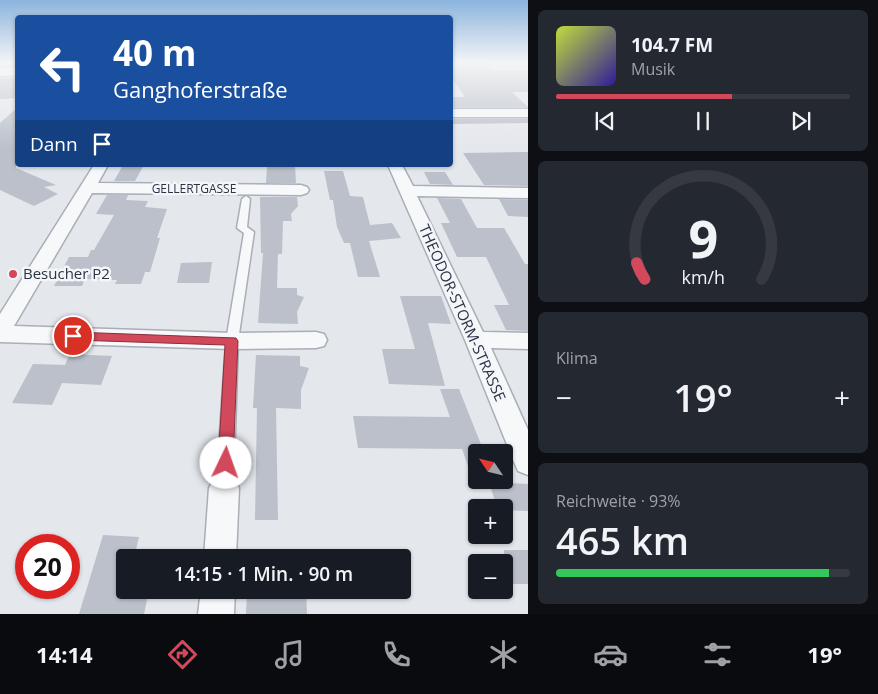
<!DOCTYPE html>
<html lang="de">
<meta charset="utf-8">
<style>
:root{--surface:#171b24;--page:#242831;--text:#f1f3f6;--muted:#9ea1a6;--line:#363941;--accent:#d1495b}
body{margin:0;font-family:"Open Sans",sans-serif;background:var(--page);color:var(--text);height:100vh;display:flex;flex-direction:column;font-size:19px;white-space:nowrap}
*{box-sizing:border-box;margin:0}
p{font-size:16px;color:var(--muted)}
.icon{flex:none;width:28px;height:28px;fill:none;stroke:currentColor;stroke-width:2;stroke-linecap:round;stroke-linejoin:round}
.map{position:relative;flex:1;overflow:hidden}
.drawer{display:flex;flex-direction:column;gap:10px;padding:10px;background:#0d0f14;width:350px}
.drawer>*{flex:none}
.hud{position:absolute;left:15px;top:15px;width:438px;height:152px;border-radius:5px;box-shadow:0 1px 4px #0004;background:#1a4fa0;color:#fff;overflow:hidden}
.needle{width:32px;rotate:305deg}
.buttons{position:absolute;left:468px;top:444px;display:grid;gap:10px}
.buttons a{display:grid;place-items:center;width:45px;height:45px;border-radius:5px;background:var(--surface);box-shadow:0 1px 4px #0004;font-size:25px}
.speed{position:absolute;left:15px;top:534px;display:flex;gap:10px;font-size:25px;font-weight:700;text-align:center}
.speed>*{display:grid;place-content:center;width:65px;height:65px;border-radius:50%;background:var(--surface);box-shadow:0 1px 4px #0004;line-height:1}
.speed .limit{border:8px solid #d22;background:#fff;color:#111}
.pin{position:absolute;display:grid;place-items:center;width:42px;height:42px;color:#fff;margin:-21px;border:2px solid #fff;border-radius:50%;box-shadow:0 1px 5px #0007}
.me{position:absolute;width:55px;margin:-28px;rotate:3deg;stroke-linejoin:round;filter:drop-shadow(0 0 4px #0008)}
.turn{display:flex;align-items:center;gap:18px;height:105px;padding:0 15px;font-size:22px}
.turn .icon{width:65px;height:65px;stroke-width:2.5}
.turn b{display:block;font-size:35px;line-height:42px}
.then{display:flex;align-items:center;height:48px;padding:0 15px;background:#0003;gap:10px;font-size:19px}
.big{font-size:38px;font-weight:600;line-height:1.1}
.drawer .card{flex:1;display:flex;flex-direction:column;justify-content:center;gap:8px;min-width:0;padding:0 18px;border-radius:8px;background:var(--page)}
.drawer .dial{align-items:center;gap:0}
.dial svg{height:130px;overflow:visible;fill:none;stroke:var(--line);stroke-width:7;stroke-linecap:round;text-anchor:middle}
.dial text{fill:var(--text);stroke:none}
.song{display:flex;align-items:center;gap:15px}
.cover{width:60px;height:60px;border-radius:8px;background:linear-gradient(135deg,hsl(70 70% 55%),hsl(250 70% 35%))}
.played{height:5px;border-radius:2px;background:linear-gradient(90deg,var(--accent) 60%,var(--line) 60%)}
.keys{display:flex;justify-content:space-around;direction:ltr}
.heat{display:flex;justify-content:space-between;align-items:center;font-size:28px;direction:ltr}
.charge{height:8px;border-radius:4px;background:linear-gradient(90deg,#34c759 93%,var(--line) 0)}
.trip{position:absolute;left:116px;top:549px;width:295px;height:50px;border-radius:5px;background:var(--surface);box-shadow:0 1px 4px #0004;font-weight:600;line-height:50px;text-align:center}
.tabs{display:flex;height:80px;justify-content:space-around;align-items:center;background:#090b0e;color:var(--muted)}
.tabs .icon{width:35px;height:35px}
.tabs .selected{color:var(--accent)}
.tabs b{font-size:22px;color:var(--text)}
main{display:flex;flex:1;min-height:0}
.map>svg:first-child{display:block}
</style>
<main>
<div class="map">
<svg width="528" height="614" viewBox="0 0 528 614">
<rect width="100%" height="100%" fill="#e4e7ec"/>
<!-- building -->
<g fill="#bbc0ca">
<path d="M450,62H484L494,70H528V92H512L528,107H450V97H465L450,75Z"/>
<path d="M18,77V98L0,99V78Z"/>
<path d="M18,107L16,168L56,185L44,187L58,194L34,206L0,190V123Z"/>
<path d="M450,119H528V123L450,124Z"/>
<path d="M528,152V186L484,185L463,153Z"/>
<path d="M123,165H144L135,181H114Z"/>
<path d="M271,165H295L296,183H266L267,167H271Z"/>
<path d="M324,171H343L350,196L363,197L370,225L392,223L401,238L369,241L380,277H358L350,243H344L337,227L333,200H330Z"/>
<path d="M424,172H445L453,185L430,184Z"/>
<path d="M107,195H128L126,200L148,201L145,207L167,209L157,238H160L150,272H145L141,284H115L117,280L85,279L82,286H54L69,257H88L91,250H94L114,215L96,214Z"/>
<path d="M260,197H297L298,206L291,214L292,221H283L282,254H278L277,288H297V295L304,297L297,312L298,324L258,323L263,253H261Z"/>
<path d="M437,198L461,199L477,228H504L525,264H528V331L506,330L494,305H509L486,257H457L441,223H450Z"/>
<path d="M499,199L528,200V217L508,216Z"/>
<path d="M212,262L209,283H177L181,263Z"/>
<path d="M400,296H441L451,324L428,323L445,386L389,384L382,349H415Z"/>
<path d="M70,354L112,356L101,385L62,383L52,405L12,403L33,364L65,365Z"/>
<path d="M256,355L300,356V366L309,368L301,390V409L276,408L278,520H255L257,408H253Z"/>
<path d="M440,389H459L484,452H476V483H474L462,449L358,448L353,416L450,417Z"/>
<path d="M489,482L528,484V511L504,510V508H497Z"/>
<path d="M103,535L139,537L134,558H125V594L148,595L144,614H79Z"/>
<rect x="504" y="550" width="24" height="34"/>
<path d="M247,590H306L307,614H246Z"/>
</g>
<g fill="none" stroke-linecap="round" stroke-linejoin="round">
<defs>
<path id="lane" d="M246,196L250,199L247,227L254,232L238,341L234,463L231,468L226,470L221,468L218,463L226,341L244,233L237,228L242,199Z"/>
<g id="street">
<rect x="450" y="109" width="78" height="8"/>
<path d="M94,165H108L98,183L301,185L307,187L309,190L307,193L301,195L92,193L14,326L232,333L316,332L324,334L327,340L324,346L316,348L232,349L0,342V314Z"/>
<path d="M388,165H402L413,186L528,188V198L417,196L483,332L528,333V349L491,348L528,430V475L518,471L514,462L465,340Z"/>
<path d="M224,474L234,478L239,488L236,558H204L209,488L214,478Z"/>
<path d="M201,590H235L234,614H198Z"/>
</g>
<path id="primary" d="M18,67V75L0,76V68Z"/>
</defs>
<!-- lane casing -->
<use href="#lane" stroke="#a9aeb7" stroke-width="3"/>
<!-- street casing -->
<use href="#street" stroke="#a9aeb7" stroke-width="3"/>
<!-- primary casing -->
<use href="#primary" stroke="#a3abb8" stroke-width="2"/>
<!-- lane -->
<use href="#lane" fill="#f7f8fa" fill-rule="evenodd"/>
<!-- street -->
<use href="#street" fill="#f7f8fa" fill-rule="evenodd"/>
<!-- primary -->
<use href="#primary" fill="#fff" fill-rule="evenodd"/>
</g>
<!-- sky -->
<linearGradient id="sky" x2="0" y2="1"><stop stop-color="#8bb4dd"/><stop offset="0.42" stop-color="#f3f4f6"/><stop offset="1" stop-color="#f3f4f6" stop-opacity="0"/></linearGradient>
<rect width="528" height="148" fill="url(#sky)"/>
<!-- route -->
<path fill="#d1495b" stroke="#882f3b" d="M73,332L236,338L238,341L233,463L231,467L226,469L220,467L218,463L225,345L73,340L67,336Z"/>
<!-- markers -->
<circle fill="#d1495b" stroke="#f4f6f9" stroke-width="2" cx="13" cy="274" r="5"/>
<g text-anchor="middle" stroke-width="5" stroke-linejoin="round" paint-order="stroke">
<!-- far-street labels -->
<g font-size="12" fill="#2b3445" stroke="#f4f6f9">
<text x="194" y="193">GELLERTGASSE</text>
</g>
<!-- poi labels -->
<g font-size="15" fill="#2b3445" stroke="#f4f6f9" text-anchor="start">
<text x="23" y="279">Besucher P2</text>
</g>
<!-- street labels -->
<g font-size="15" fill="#2b3445" stroke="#f4f6f9">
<text transform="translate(462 313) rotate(66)" y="5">THEODOR-STORM-STRASSE</text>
</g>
</g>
</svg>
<div class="buttons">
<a><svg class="needle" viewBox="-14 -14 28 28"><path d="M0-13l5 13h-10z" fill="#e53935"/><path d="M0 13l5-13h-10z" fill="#9ea1a6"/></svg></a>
<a>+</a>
<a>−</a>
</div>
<div class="speed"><div class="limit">20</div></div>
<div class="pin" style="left:73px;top:336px;background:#d93025"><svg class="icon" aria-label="arrive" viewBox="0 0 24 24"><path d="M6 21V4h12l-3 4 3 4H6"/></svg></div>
<svg class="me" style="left:226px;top:463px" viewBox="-20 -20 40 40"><circle r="19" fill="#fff"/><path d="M0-13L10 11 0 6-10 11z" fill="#d1495b"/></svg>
<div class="trip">14:15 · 1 Min. · 90 m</div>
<div class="hud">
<div class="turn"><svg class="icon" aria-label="left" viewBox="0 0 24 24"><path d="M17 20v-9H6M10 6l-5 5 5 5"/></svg><div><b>40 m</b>Ganghoferstraße</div></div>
<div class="then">Dann<svg class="icon" aria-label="arrive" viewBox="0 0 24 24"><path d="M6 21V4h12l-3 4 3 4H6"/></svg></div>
</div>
</div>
<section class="drawer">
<div class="card">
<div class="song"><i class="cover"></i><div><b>104.7 FM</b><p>Musik</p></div></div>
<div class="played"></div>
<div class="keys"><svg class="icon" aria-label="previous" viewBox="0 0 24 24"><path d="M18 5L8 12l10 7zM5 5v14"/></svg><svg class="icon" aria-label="pause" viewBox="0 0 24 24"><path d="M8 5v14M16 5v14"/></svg><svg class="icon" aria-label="next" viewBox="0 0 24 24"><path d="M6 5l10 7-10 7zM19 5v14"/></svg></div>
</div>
<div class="card dial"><svg viewBox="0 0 100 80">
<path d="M14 69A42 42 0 1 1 86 69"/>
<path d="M14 69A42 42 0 0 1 9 59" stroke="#d1495b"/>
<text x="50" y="56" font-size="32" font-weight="700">9</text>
<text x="50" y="72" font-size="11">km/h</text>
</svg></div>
<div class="card"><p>Klima</p>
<div class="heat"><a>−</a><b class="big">19°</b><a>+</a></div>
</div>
<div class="card"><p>Reichweite · 93%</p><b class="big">465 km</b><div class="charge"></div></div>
</section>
</main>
<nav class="tabs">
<b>14:14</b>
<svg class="icon selected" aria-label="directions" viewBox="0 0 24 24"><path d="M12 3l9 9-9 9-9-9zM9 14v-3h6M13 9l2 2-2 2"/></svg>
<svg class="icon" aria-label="music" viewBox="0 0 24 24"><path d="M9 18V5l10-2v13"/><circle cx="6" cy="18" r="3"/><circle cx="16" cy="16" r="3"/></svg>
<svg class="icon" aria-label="phone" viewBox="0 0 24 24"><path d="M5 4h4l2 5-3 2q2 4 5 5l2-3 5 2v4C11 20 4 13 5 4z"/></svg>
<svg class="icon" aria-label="climate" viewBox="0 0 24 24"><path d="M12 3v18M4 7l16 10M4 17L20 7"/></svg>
<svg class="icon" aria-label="car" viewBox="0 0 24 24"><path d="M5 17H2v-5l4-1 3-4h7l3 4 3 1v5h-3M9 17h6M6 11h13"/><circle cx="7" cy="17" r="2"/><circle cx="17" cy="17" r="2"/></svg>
<svg class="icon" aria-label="filters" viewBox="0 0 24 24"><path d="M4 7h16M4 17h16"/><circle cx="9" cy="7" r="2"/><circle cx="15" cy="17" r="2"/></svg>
<b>19°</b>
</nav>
